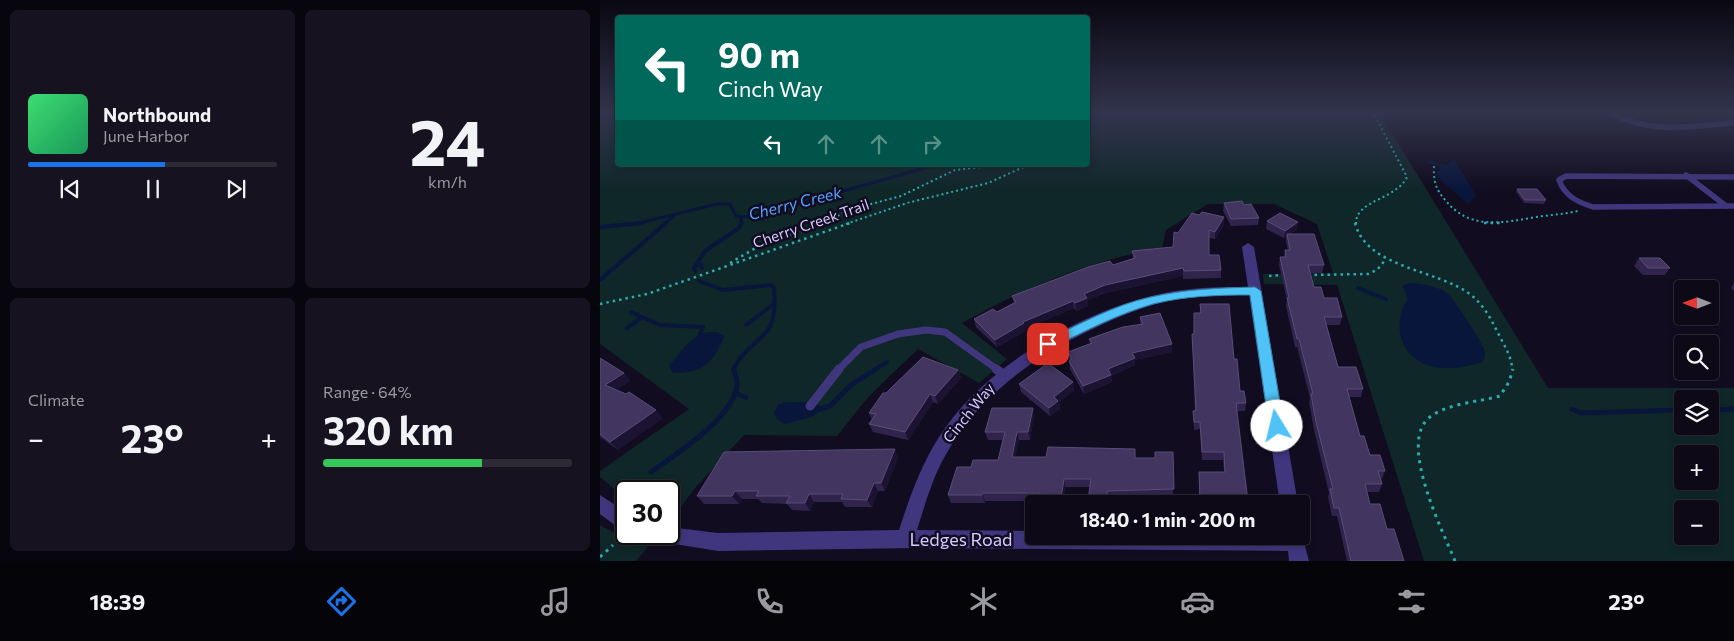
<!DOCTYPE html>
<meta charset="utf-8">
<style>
:root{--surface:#0d0917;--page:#161220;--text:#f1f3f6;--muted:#9a9aa1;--line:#2d2a36;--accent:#1a73e8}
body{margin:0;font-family:Commissioner,sans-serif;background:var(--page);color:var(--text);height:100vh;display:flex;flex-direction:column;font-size:19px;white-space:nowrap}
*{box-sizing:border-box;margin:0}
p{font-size:16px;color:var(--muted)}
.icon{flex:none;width:28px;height:28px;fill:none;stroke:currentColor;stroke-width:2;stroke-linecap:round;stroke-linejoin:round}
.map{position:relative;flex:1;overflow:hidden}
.sheet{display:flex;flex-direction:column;gap:10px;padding:10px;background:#07050d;width:600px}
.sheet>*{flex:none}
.top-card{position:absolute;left:15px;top:15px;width:475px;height:152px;border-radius:5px;box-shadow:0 2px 8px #0003,0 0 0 1px var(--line);background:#00695c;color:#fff;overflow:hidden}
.needle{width:32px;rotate:270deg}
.buttons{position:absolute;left:1074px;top:280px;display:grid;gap:10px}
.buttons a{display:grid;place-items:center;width:45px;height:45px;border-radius:5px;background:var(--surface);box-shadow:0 2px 8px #0003,0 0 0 1px var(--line);font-size:25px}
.speed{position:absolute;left:15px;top:480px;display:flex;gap:10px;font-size:25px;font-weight:700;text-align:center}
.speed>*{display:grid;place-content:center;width:65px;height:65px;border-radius:50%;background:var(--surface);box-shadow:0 2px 8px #0003,0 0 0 1px var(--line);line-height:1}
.speed .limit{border:2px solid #111;border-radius:8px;background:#fff;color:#111}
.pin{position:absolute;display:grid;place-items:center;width:42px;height:42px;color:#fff;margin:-21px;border-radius:10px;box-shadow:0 2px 8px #0006}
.me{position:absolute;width:55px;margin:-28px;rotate:351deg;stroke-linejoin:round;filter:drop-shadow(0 0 4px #0008)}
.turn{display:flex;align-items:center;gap:18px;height:105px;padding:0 20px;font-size:22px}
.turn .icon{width:65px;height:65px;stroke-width:2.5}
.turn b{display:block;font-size:35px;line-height:42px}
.lanes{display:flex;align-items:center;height:48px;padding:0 20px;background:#0003;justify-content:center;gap:25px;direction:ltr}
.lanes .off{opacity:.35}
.big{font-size:38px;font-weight:700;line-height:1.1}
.sheet .card{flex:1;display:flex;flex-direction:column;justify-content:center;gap:8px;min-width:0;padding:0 18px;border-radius:8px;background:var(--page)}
.sheet .dial{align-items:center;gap:0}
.dial b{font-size:65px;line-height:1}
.song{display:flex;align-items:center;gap:15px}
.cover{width:60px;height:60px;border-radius:8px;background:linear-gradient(135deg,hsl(140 70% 55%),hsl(150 70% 35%))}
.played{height:5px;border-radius:2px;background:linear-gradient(90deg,var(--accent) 55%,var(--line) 55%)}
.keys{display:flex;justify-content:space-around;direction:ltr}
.heat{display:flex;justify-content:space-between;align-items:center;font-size:28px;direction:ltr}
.charge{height:8px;border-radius:4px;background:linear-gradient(90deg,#34c759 64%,var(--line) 0)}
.sheet .tiles{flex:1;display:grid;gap:10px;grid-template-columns:repeat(2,1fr)}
.trip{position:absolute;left:425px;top:495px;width:285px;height:50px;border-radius:5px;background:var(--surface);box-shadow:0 2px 8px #0003,0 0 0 1px var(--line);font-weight:700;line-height:50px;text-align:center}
.tabs{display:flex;height:80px;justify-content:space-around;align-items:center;background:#050409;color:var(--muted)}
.tabs .icon{width:35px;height:35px}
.tabs .on{color:var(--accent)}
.tabs b{font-size:22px;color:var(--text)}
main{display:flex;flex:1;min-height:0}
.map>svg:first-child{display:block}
</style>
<main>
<section class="sheet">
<div class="tiles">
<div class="card">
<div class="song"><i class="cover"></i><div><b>Northbound</b><p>June Harbor</p></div></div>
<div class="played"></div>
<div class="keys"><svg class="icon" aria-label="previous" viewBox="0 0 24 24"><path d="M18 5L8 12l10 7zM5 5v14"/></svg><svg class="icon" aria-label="pause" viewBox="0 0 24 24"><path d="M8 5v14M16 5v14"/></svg><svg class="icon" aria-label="next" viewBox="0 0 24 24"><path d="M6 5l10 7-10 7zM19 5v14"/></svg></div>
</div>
<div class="card dial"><b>24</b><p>km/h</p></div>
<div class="card"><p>Climate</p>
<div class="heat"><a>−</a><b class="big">23°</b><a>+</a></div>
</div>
<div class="card"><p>Range · 64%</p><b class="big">320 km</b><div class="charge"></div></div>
</div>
</section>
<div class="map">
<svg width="1134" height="561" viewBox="0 0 1134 561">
<rect width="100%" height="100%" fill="#110c1f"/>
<!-- green -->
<g fill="#0f2729" fill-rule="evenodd">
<path d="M0,112H17L18,165H488V112H779L948,388H1134V561H824L737,285L664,284L663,274L733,273L717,224L674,204H608L566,230L562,248C490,260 425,288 362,323L407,359L379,383L318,349L269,396L237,436L144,435L95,488L72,519L69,518V491H26V499L0,477V471L89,409L0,344ZM1082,399H1110V426H1082ZM1082,454H1110V481H1082ZM1082,509H1110V536H1082Z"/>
<path d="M0,525L31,542L48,547L36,561H0Z"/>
</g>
<!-- water -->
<g fill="#08163b">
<path d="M854,160L876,195L868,204L836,176L837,171Z"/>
<path d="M810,283C823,284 837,286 847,293C852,296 884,345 885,351C885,354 884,359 883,362C871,365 857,369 844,368C805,367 788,330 808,299L802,286Z"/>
<path d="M108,332H117L125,336C112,363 105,373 73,373L69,366C80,353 91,335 108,332Z"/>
<path d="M186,402H211L220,406L217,414L208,418L185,424L177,419L174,413L178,405Z"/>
</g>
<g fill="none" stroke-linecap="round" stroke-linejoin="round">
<!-- stream-far2 -->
<g stroke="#08163b" stroke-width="3">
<path d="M829,162L848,168"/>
<path d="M141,218V224"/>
<path d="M35,224L117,204H130L136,216L150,217L336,165"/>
<path d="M64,224L74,216"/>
</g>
<!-- stream-far1 -->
<g stroke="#08163b" stroke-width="4">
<path d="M0,227L42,223"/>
<path d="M96,265H101L102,268"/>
<path d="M95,271L94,268L105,251L139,228L142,223"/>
<path d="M0,280L66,223"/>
<path d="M99,281L123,290L171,285L174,288C179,346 152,332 133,370"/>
<path d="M758,288L786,299"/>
<path d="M31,312L60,325L103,327L99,337"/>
<path d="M146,325L175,303"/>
<path d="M27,328L41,318"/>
<path d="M274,370L287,362"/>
</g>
<!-- stream -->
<g stroke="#08163b" stroke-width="5">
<path d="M135,393L146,397"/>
<path d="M972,409L981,413L1082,410"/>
<path d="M1110,410L1134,409"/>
<path d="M214,411L230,406L251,385L276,369"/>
<path d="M51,472C76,454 135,417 137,384C138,379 134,374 134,369"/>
</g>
<!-- path-far2 -->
<g stroke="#2cacb1" stroke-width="2" stroke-dasharray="2 3" stroke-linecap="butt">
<path d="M834,166C833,181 836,190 846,201C870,230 902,223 936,217C950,215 964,214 978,211"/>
<path d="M225,224L245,211L301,196L355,170L399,165"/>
<path d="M246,224L307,203L388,183L428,165"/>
<path d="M756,224C755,200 796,200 807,177L773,112"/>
</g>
<!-- path-far1 -->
<g stroke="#2cacb1" stroke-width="2.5" stroke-dasharray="2.5 4" stroke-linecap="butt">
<path d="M755,223C767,269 838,269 871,295C884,305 892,321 899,335C905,347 912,357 912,370"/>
<path d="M884,223H903"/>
<path d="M130,263L164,243L227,223"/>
<path d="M708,275L768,274L777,270L786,259"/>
<path d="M669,276L682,275"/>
<path d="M0,304L47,294L250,223"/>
</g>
<!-- path -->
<g stroke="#2cacb1" stroke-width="3" stroke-dasharray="3 5" stroke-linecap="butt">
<path d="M0,557L13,545"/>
<path d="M855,561C843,531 797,442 830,417C848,403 879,402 900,396L909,382L913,369"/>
</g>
<!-- lane-far2 -->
<g stroke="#40367e" stroke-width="5.5">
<path d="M1009,112C1052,135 1088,126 1134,123"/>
<path d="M1086,175L1126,206"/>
<path d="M1134,177L966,176L959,180C965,196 977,202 993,207L1134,206"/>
</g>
<!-- lane-far1 -->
<path stroke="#40367e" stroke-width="7" d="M238,370L261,347L298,334L326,330L345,332L398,370"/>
<!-- lane -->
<g stroke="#40367e" stroke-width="9">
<path d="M396,369L403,374"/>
<path d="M210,406L239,369"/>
</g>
<!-- street -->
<g fill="#40367e" fill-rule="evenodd">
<path d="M648,243L654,247L698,504H680L649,295C624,295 598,295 574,300C546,305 520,316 495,328C433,357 380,395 345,456C332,479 325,505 317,530L434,531V536H701V531L709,561H689L688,551L318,548L118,551L50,540L48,534H69V527L118,533L299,530C311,493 324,456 348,424C395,359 497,303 576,291C600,287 624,287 648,287L642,247Z"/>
<path d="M0,495L26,512V531L20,529L0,514Z"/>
</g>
</g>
<!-- wall -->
<g fill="#30244d">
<path d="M917,189L946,200L944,204L924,203L916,192Z"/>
<path d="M624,203L659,218L658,225L631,226L623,211Z"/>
<path d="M667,221L697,230L690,234L724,265L722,273H710L714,287L742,317L740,325H727L738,367L763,389L761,397H749L760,436L770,455L785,471L782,479H780L782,484L779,492H767L770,504L787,529L804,561H747L737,516H732L728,497L729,493L714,430L709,402L710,398L697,347H695L686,306L687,300L679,265L680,257H684L685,250H688L686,242V236L684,238L666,229Z"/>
<path d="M624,225L615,239L609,238V255L621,270V278L583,279V276L506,293L488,300V306L476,311L474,308L425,329L426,331L397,347L376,327L374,319L397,312L414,303L412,296L533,259L532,251L573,247L578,233Z"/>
<path d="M1039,258L1070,268L1065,275H1043L1034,266Z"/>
<path d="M1134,283V291L1131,288Z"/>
<path d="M600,304L634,359L640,391L646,403L645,411H637L648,504H599V472H624L623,460H602L600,429L594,430L593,411H595L592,334H594V313H600Z"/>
<path d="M540,317L572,352L535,360V365L511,376L512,382L484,394L470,369L468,352L490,344L489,339L540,324Z"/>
<path d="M0,358L24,373L30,381L16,390L63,418L18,450L0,437Z"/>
<path d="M358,370L361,378L338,404L333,402L308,440L273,432L269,424L272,420L269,413L286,393Z"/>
<path d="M473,382L474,390L459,402L460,409L450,416L421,392L419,384Z"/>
<path d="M434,415L430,440H419L415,457L555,458L573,452V496L508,499V504H489L488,500L490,487H465L463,504H440V501H385V503H351L348,495L371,467L398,460L403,440H388L385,432Z"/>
<path d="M298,457L285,491H278L272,507H245L242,502H214L210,511L192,510L187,504L162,503L158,499H142L139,504H104L97,496Z"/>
</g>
<!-- shaded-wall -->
<g fill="#1c1333">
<path d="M624,217V225L615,239V232Z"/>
<path d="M698,222L697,230L687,236V234L686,236L684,238L685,231Z"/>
<path d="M583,268V276L506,293L488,300V306L476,311L475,303L484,294L505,285Z"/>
<path d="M473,301L474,308L425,329L426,331L397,347L395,340L423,322Z"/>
<path d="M572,344V352L535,360V365L511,376L512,382L484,394L483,386L532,353Z"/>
<path d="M358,370L361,378L338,404L335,396Z"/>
<path d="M24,373L30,381L11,393L5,385Z"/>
<path d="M473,382L474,390L459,402L460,409L450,416L449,408L454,397Z"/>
<path d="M330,394L333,402L308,440L305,432Z"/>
<path d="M433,408L434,415L430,440L428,432Z"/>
<path d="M56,410L63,418L18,450L10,442Z"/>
<path d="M417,432L419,440L414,465L412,457Z"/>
<path d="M295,449L298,457L285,491L281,483Z"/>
<path d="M464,479L465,487L462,504L461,498Z"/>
<path d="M274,483L278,491L272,507L267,500Z"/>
<path d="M135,491L142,499L139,504L132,496Z"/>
<path d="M507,491L508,499V504H507Z"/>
<path d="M382,493L385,501V503L382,495Z"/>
<path d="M209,494L214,502L210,511L205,503Z"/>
</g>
<!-- building -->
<g fill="#423660" stroke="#594d79">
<path d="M917,189H937L946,200H925Z"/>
<path d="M642,201L644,205L651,204L659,218L631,219L624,203Z"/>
<path d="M602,212L624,217L615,232L609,230V255H619L621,270L584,271L583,268L505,285L484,294L487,298L475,303L473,301L423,322L424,323L395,340L374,319L393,309L397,312L416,302L412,296L488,267L510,261L513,265L535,258L532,251L573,247L574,232L578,233L592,213L599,215Z"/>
<path d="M680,213L698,222L685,231L667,221Z"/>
<path d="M687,234H714L724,265H708L714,287H721L724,298H737L742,317H724L738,367H756L763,389H747L760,436H764L770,455H780L785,471H778L782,484H765L770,504H780L787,529H794L804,561H751L739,508H734L730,489H733L716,422L711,394H713L699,339H697L687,298H689L680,257H686L685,250H690Z"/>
<path d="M1039,258H1060L1070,268H1048Z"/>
<path d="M600,304H629L634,359H637L640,391H644L646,403H636L648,502L600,501L599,472H625L624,452H602L600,422H594L593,411L596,410L592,334H594V313H601Z"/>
<path d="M560,313L572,344L532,353L535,358L508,369L511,375L483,386L469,361L472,359L468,352L492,343L489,339L500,335L523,327L543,324L540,317Z"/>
<path d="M323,357L358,370L335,396L330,394L305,432L269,424L276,414L269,413L283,393H286Z"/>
<path d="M0,358L24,373L5,385L26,394L29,392L56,410L10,442L0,434Z"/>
<path d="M448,363L473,382L454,397L458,401L449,408L419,384Z"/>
<path d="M392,408H433L428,432H417L412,457H446L448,447L535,449V458H555V452H573L574,489L507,491V501L488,500L491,479H464L461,498H439L440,493H382V495H348L357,467H371L373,460H398L405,432H385Z"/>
<path d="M295,449L281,483H274L267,500L241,499L243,494H209L205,503H186L190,496H156L159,491H135L132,496H97L124,452Z"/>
</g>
<!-- sky -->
<linearGradient id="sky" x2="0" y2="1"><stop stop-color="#090711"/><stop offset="0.59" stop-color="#32344d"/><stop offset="1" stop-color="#32344d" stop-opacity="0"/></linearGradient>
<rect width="1134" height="191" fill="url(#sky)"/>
<!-- route -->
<path fill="#4fc3f7" stroke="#337fa1" d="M655,287L661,291L684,426L682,431H671L669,426L650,295C617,295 585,296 553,304C518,314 485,331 453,347L448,348L442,344L444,341C478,325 514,305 551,297C586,289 620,288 655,287Z"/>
<g text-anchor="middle" stroke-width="5" stroke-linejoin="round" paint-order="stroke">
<!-- street labels -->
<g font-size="15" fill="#d5caff" stroke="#110c1f">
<text transform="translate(211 224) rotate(-19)" y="5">Cherry Creek Trail</text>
<text transform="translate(369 413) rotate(-51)" y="5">Cinch Way</text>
</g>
<!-- water labels -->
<g font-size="16" font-style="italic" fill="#58a2ff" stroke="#110c1f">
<text transform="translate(195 203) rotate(-14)" y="6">Cherry Creek</text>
</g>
<!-- near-street labels -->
<g font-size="18" fill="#d5caff" stroke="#110c1f">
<text x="361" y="546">Ledges Road</text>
</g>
</g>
</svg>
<div class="buttons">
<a><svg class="needle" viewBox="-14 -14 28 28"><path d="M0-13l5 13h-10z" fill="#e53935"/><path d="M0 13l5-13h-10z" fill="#9a9aa1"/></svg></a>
<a><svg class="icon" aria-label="search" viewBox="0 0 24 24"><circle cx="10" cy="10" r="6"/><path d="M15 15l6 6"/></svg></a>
<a><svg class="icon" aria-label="layers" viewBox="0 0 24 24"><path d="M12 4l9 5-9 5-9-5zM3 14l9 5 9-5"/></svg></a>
<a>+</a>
<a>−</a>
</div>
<div class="speed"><div class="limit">30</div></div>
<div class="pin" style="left:448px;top:344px;background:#d93025"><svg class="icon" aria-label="arrive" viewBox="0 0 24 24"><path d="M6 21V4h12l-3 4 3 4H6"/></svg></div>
<svg class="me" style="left:677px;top:426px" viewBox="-20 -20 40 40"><circle r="19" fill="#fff"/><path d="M0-13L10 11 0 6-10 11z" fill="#4fc3f7"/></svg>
<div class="trip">18:40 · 1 min · 200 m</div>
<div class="top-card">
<div class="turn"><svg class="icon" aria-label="left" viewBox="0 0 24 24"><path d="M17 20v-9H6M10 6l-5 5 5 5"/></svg><div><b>90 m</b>Cinch Way</div></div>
<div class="lanes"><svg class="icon" aria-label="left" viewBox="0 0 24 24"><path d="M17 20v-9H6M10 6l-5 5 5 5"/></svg><svg class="icon off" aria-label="ahead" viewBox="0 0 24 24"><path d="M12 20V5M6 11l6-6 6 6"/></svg><svg class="icon off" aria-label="ahead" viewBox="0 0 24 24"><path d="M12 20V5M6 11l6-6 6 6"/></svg><svg class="icon off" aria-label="right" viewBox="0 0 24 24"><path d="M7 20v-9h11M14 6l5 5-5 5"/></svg></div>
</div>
</div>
</main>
<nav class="tabs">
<b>18:39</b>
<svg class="icon on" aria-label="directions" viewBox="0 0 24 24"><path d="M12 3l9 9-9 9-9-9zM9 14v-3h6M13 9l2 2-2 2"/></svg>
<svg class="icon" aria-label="music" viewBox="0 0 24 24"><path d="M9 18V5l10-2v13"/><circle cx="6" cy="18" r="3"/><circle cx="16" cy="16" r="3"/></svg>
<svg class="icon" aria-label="phone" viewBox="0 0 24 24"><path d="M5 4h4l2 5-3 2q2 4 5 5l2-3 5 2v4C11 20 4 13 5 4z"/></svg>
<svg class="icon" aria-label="climate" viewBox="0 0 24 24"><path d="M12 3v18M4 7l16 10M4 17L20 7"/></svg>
<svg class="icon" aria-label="car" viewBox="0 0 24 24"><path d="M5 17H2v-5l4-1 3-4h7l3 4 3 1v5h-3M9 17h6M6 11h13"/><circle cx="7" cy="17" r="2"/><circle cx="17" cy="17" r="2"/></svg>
<svg class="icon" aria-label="filters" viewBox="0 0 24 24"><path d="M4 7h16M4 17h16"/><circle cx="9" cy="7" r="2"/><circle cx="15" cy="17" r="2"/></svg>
<b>23°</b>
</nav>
